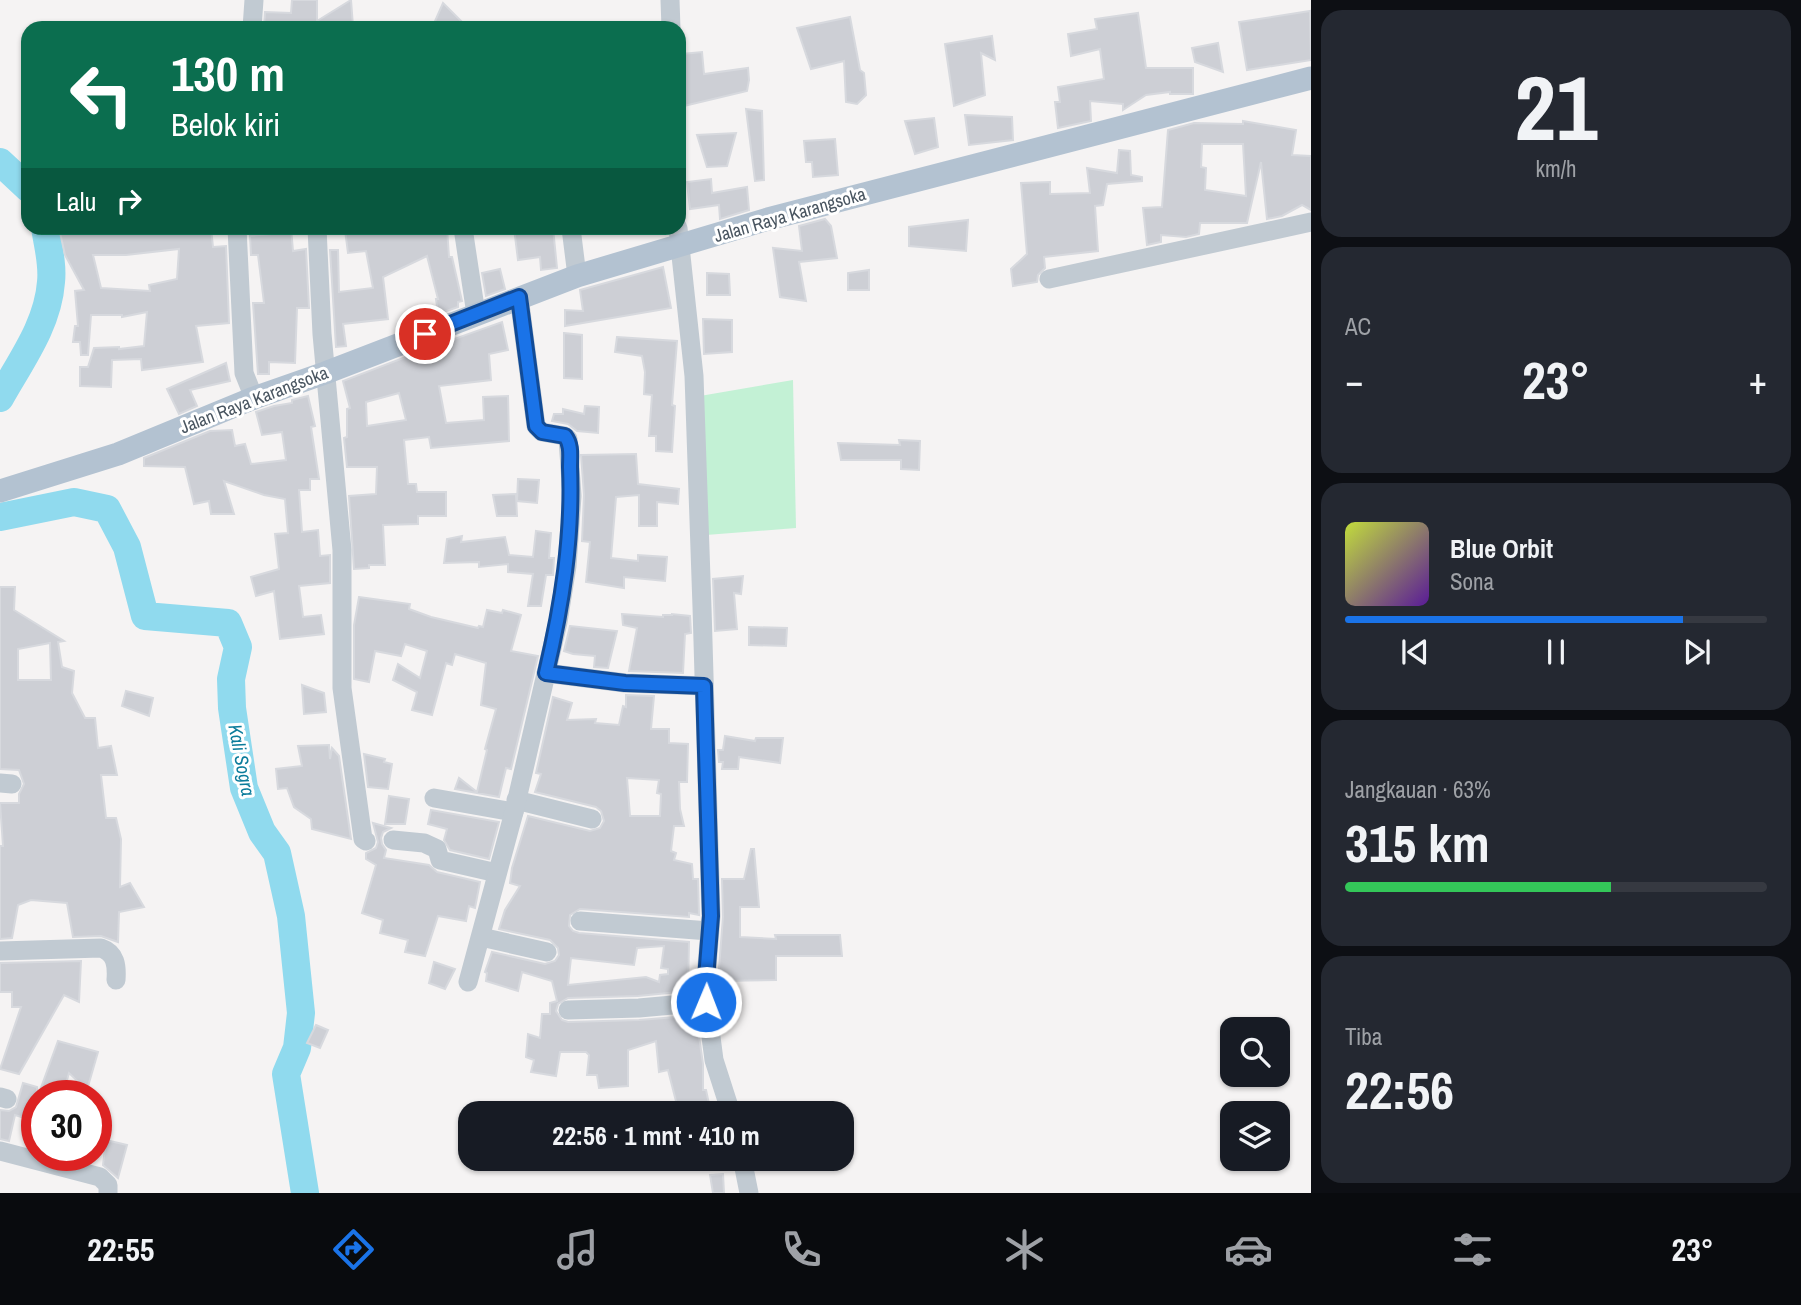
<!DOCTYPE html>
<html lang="id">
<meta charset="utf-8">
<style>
:root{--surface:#171b24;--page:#242831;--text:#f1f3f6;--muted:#9ea1a6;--line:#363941;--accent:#1a73e8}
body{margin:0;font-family:"Archivo Narrow",sans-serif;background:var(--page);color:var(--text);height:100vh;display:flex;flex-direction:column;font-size:26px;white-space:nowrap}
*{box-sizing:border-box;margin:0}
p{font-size:23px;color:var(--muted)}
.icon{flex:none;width:38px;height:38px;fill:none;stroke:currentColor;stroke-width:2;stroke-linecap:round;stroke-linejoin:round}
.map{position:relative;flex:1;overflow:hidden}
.details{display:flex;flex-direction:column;gap:10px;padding:10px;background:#0d0f14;width:490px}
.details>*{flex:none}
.hud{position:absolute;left:21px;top:21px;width:665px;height:214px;border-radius:21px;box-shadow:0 2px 5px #0004;background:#0b6e4f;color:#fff;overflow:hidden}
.fabs{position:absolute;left:1220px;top:1017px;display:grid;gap:14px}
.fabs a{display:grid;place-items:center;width:70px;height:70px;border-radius:14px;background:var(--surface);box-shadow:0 2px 5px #0004;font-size:35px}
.speed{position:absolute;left:21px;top:1080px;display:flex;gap:14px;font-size:35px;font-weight:700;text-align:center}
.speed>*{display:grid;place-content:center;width:91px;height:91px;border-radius:50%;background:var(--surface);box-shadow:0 2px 5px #0004;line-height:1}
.speed .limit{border:10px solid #d22;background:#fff;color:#111}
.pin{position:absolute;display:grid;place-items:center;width:60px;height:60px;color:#fff;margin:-30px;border:4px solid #fff;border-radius:50%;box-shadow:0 2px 7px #0007}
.me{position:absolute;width:77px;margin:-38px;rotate:1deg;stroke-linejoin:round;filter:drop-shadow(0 0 5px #0008)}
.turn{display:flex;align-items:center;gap:24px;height:147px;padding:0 35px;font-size:32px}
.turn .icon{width:91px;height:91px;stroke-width:2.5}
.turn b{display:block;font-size:49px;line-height:60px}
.then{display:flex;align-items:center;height:66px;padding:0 35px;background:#0003;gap:14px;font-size:26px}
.big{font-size:52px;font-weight:700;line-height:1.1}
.details .widget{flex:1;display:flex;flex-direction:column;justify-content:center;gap:10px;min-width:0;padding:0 24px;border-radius:21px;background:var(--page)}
.details .dial{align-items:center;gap:0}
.dial b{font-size:91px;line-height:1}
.song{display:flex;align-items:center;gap:21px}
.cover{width:84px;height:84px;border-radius:10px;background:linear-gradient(135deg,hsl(70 70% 55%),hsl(270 70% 35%))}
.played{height:7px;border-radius:4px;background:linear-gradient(90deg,var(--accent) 80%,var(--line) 80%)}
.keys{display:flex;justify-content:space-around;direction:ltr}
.heat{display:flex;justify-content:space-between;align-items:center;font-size:38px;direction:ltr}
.charge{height:10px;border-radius:5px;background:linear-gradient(90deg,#34c759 63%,var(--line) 0)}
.trip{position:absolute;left:458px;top:1101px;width:396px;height:70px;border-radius:21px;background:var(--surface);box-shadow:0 2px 5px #0004;font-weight:700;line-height:70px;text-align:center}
.dock{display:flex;height:112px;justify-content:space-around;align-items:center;background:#090b0e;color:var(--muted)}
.dock .icon{width:49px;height:49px}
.dock .current{color:var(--accent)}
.dock b{font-size:32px;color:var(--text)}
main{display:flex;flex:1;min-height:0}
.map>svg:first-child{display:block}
</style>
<main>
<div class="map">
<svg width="1311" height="1193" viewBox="0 0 1311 1193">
<rect width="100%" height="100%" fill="#f5f3f3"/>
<!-- green -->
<path fill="#c3f1d5" d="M793,380L796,528L706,535L700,396Z"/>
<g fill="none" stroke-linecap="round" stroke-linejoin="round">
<!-- river -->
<g stroke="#90daee" stroke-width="28">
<path d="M0,162L28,188"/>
<path d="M0,398C20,362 48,325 51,282C53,264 48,246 45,228"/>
<path d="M0,517L74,502L107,509L127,547L145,616L228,623L238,647L231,679L232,708L244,788L262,832L277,853L291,916L301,1013L297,1048L286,1074L305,1193"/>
</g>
</g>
<!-- building -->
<g fill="#cdcfd5" stroke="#d7d9de" stroke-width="2" fill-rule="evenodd">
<path d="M292,0H317V21L351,0L353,26L264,28L265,12L291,13Z"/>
<path d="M443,3L468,28H432Z"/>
<path d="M1310,11L1311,60L1247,70L1239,22Z"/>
<path d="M1138,13L1146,68H1193V94H1170V92L1146,95L1123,110V104L1090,101L1091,121L1058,128L1055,102H1060L1058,87L1104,79L1100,49L1071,56L1068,34L1097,29L1095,19Z"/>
<path d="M850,17L860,70L864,73L866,95L857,104L846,102L844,61L811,69L797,28Z"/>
<path d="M992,36L995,60L981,53L985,95L954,106L945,44Z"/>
<path d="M1218,43L1223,72L1195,62L1192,48Z"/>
<path d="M702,52L704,74L748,68L749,80L747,91L684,106L682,54Z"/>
<path d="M746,109L762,111L764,180L755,181Z"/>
<path d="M965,115L1012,117L1013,140L969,145Z"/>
<path d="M934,118L938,147L915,154L905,121Z"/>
<path d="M1243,121L1296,130L1292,155L1311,156V210L1302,205L1282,216L1267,219L1261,162L1247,223H1200L1199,234L1186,237L1161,235V242L1147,245L1143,208L1162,207L1168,130L1194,123L1243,124ZM1202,144H1243L1246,196L1205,190L1206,168L1201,167Z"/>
<path d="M736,133L727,166L707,167L697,135Z"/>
<path d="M835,139L838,175L813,177L812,162H806L804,141Z"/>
<path d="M1119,150L1130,151L1131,175L1142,177V181L1107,184L1103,205L1095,206L1098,251L1044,257L1045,268L1038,275L1037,282L1013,286L1011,269L1027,254L1021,183L1050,182V194L1090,193L1087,168L1117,173Z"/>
<path d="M711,179L712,193L747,187L749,210L720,219L719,205L690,209L687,182Z"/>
<path d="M825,219L831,226L837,258L799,262L806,301L780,297L773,248L802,251L799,226Z"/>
<path d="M968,220L966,251L909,246V227Z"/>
<path d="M59,228H90L91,233L123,228H211L213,247L226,246L229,323L196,326L203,362L142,370L141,359L112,360L111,387L80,386V367H88L94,348L119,347V349L144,346L147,312L122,317V315H91L88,355H81L80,342H73L75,326H78L75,291L84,290L65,255ZM179,249L177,279L149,285L150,291L101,288L93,255H126Z"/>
<path d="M271,228H291L293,251L306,249L309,308H297L295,363L269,362V374H258L253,303H264L258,255H251L250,236L271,234Z"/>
<path d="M368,228H387L388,233L410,228H447L449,257H452L462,301L458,302V307L438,314L436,299H438L427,256L383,277L388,319L343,324L346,346L336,347L330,250H338L339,292L373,288L366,251L348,253L345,230Z"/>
<path d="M514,228H553L557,268L541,270L540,257L518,260Z"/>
<path d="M663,267L671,308L565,326V310L583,311L580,290Z"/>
<path d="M500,269L505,289L486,296L482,273Z"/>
<path d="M869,270V290H848V273Z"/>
<path d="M707,273L729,274L730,295H707Z"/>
<path d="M703,319L732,320V352L704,354Z"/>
<path d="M502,322L508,350L489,354L491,380L439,386L446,423L484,420L483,397L508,396L509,441L431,448L429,437L404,440L408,484H416L417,492H446V516H418V524L383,525L385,565H369V568L354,569L349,496L376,494L377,467H347L344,438L347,437V409L350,408L343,381L411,355L441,347L440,344ZM399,393L406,420L367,426L366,402Z"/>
<path d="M564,333L582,335V379L564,378Z"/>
<path d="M617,337L677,341L672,405L675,406L672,452L656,451V436H649L652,395L644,394L645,372L642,356L615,352Z"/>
<path d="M226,363L230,381L190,390L197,406L179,414L167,389Z"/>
<path d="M308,396L315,426L311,427L319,479H310V490H299L302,532L318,530L320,556L330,555V583L299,586L303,617L321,615L324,634L280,639L274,591L256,596L251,577L279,569L275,534L288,533L285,499L264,495L224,481L234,514H211L209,501L194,504L185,467L144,466V458L210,431L232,430L235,446L245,444L251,464L286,460L282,432L262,435L256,412L274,406L292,403V400Z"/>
<path d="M585,406L599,407L598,433L577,431L568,424L552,421L554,414H563V409L584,414Z"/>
<path d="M899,440L920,441L919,470L901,469V460H841L838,443L900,445Z"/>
<path d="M636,454L638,484L679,489L678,504L657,502V526H639V495L616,497L611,558L638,561V555L667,557L665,581L624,577V588L586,582L590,542L582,541L584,495L581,455Z"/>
<path d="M518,479L539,480L537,503L517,501Z"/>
<path d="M516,494L517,516H497L493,495Z"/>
<path d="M536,531L551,533L549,558H554L553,575H546L541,606H528L533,574L508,572V564L479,567V562L444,563L447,539L462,536L461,542L505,537L509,555L533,557Z"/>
<path d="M743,576L741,594L734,593L737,629L715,631L713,579Z"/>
<path d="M0,587H15L14,610L64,641L58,642L62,667L74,671L72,693L85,718H95L98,748L111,746L117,775H101L106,818H116L121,839L120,887L130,883L144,907L119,912L118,942L101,936L73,937L67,903L31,900L18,905L12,938L0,939V846H3L0,803H19V794L24,784L19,770L0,769ZM50,643L51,680H18V649Z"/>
<path d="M359,597L410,604L409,609L431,617L478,628L479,626L483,627L487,610L502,613L503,610L521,615L511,651L538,656L511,769L506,768L499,797L455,789L459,778L477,792L487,750L485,749L496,709L481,705L486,663L455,654L452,665L446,663L432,715L412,710L417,692L393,680L398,664L420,678L427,651L405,644L401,656L375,651L369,682L354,679V625Z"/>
<path d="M622,614L663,617V615H672V614L690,616L691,633L685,634L683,673L629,671L637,628L623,625Z"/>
<path d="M570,626L617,631L608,668L594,667L595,656L573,654L564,651Z"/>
<path d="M749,627L787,628L786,646L749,645Z"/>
<path d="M302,685L324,693L326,712L304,714Z"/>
<path d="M126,691L153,698L149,716L122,706Z"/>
<path d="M626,695L654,696L651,729H669V743L688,744L687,782H679L680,809L684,826H674L671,851L676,853L674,860L692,864L693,879H698L699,915L689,913V917L580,909L570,915L569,926L573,931L579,933L689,942L688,991L638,996L568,998L558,1004L556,1011L562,1020L568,1022L639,1020L688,1016V1020L689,1016L696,1015L703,1064V1090H706L711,1113H679L668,1070L659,1072L656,1041L628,1050V1086L599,1088L597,1075H587L589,1055L586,1052H560L556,1076L531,1072L534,1060L526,1057L528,1034L540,1038L542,1014H550V1003L557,1001L552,981L522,972L518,991L486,981L487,973L485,972L492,952L545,964L555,961L559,955L558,948L550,940L499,929L505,910L520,886L510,883L512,868L528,816L590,831L600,828L604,821L601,811L596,807L535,792L541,774L536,773L553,697L572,703L567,720L596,719L595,723L619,725L623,706L626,707ZM627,778L659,780L657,793L661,794L660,816H630ZM664,946L661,968L668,969V974L660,975L659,982L646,977L568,985L571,958L634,965L637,948Z"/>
<path d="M725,736L755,741L756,738H783L780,763L739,757L738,769H722L723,762H719L718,750H723Z"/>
<path d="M329,745L330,759L332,748L339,756L351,839L312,829L311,819L294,807L287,788L278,789L276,769L302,766L298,746Z"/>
<path d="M364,754L385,759L384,762L392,764L388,789L368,787Z"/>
<path d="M389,796L409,799L405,824H385Z"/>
<path d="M431,810L499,822L489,859L450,850L444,840L447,829L428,824Z"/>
<path d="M373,823L391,828L383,832L381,838L382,844L386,850L384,858L429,865L437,872L480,882L475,908L469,906L466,921L438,916L425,956L405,952L408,940L380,933L383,920L362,913L376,865L366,859V853L376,848L378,842Z"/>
<path d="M751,849H754L759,907H740V937L776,939L775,935H840L842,956H776V980L718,981L723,917L722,879H744Z"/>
<path d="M81,961L79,1002L64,995L19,1074L0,1069L21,1007H12V992H0V963Z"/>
<path d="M434,962L455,969L445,989L429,983Z"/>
<path d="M316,1025L328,1030L320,1048L307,1043Z"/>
<path d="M58,1041L98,1052L87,1090L69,1073L64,1091L61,1090L59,1096H38Z"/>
<path d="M23,1083L37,1087V1122L15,1115L9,1141L0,1139V1110L9,1111L16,1107Z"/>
<path d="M106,1140L127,1145L118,1178L103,1165Z"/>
<path d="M723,1174L724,1193H713L710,1175Z"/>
</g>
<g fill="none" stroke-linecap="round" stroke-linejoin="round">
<!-- minor -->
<g stroke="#c1cad2" stroke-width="19">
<path d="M670,0L671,28"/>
<path d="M252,28L254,0"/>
<path d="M237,228L244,373L254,398"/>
<path d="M317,228L322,334L342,550V688L363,839L366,841"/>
<path d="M463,228L476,314"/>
<path d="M571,228L577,276"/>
<path d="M678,228L694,376L702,607L711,916L705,991L714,1060L731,1113"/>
<path d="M1049,279L1311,222"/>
<path d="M546,673L625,683L704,686"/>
<path d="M0,783L12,784"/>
<path d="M434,798L514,812"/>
<path d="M516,800L592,819"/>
<path d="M393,840L424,843L437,849L440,860L497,873"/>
<path d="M580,921L709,931"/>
<path d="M481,937L547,952"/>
<path d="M0,951L101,948C116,953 117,966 116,980"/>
<path d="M468,982L514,812L558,622L567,566L572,496L568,439L565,436L542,432L536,426L519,297"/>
<path d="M568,1010L639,1008L706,1002"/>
<path d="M0,1097L7,1099"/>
<path d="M0,1151L100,1177L108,1185V1193"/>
<path d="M742,1158L749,1193"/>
</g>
<!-- major -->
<path stroke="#b3c2d1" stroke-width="23" d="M0,491L118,454L254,398L325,373L577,276L768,219L1311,78"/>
</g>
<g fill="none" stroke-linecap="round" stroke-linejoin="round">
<defs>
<path id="route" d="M425,334L519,297L536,426L542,432L565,436C572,445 570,456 570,467C573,537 562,605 546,673L625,683L704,686L711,916L705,991L706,1002"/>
</defs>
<!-- route casing -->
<use href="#route" stroke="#114b97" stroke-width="18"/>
<!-- route -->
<use href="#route" stroke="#1a73e8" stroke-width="12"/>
</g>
<g text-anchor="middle" stroke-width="6" stroke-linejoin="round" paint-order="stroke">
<!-- street labels -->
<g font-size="18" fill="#4a5661" stroke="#fff">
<text transform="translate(790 215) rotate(-16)" y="6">Jalan Raya Karangsoka</text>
<text transform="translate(254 400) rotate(-21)" y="6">Jalan Raya Karangsoka</text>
</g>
<!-- water labels -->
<g font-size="19" font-style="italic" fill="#0c7c9b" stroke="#fff">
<text transform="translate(242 760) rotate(79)" y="7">Kali Sogra</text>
</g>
</g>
</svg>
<div class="fabs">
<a><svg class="icon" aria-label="search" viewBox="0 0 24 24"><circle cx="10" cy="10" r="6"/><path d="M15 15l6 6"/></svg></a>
<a><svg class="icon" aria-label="layers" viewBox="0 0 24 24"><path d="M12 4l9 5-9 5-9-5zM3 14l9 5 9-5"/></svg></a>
</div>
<div class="speed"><div class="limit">30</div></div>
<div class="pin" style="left:425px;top:334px;background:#d93025"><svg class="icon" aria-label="arrive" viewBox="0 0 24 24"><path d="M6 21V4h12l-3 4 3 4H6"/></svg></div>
<svg class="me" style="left:706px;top:1002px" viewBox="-20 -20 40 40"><circle r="17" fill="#1a73e8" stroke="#fff" stroke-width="3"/><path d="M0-11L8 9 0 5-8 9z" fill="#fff"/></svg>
<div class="trip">22:56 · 1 mnt · 410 m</div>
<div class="hud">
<div class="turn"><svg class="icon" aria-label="left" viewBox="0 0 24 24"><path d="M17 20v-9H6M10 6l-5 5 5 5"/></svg><div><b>130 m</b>Belok kiri</div></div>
<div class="then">Lalu<svg class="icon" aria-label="right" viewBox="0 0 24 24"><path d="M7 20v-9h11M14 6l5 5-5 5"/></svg></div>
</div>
</div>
<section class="details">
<div class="widget dial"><b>21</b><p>km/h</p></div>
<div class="widget"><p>AC</p>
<div class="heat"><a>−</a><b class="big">23°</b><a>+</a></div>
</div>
<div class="widget">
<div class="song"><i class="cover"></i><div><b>Blue Orbit</b><p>Sona</p></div></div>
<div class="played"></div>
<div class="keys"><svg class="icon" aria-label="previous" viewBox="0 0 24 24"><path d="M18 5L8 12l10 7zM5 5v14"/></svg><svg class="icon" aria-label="pause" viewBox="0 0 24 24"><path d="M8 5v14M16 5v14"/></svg><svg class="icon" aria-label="next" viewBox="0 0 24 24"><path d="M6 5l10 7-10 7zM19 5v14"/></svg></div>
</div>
<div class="widget"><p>Jangkauan · 63%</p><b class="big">315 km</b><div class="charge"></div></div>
<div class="widget"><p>Tiba</p><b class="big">22:56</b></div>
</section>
</main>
<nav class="dock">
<b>22:55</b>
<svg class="icon current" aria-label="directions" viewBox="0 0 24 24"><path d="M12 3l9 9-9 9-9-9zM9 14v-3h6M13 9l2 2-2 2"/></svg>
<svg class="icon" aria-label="music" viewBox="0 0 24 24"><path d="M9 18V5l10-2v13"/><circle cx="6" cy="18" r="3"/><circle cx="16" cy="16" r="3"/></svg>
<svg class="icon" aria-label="phone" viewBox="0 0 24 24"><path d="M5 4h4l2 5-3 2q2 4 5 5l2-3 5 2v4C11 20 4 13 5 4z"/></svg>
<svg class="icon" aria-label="climate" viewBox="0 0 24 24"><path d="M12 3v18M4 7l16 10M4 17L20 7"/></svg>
<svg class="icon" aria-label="car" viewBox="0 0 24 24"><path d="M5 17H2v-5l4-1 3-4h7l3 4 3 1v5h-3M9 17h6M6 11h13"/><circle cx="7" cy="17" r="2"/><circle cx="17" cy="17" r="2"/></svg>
<svg class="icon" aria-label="filters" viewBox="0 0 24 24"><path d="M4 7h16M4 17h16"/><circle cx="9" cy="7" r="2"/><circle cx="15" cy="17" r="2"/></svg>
<b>23°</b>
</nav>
